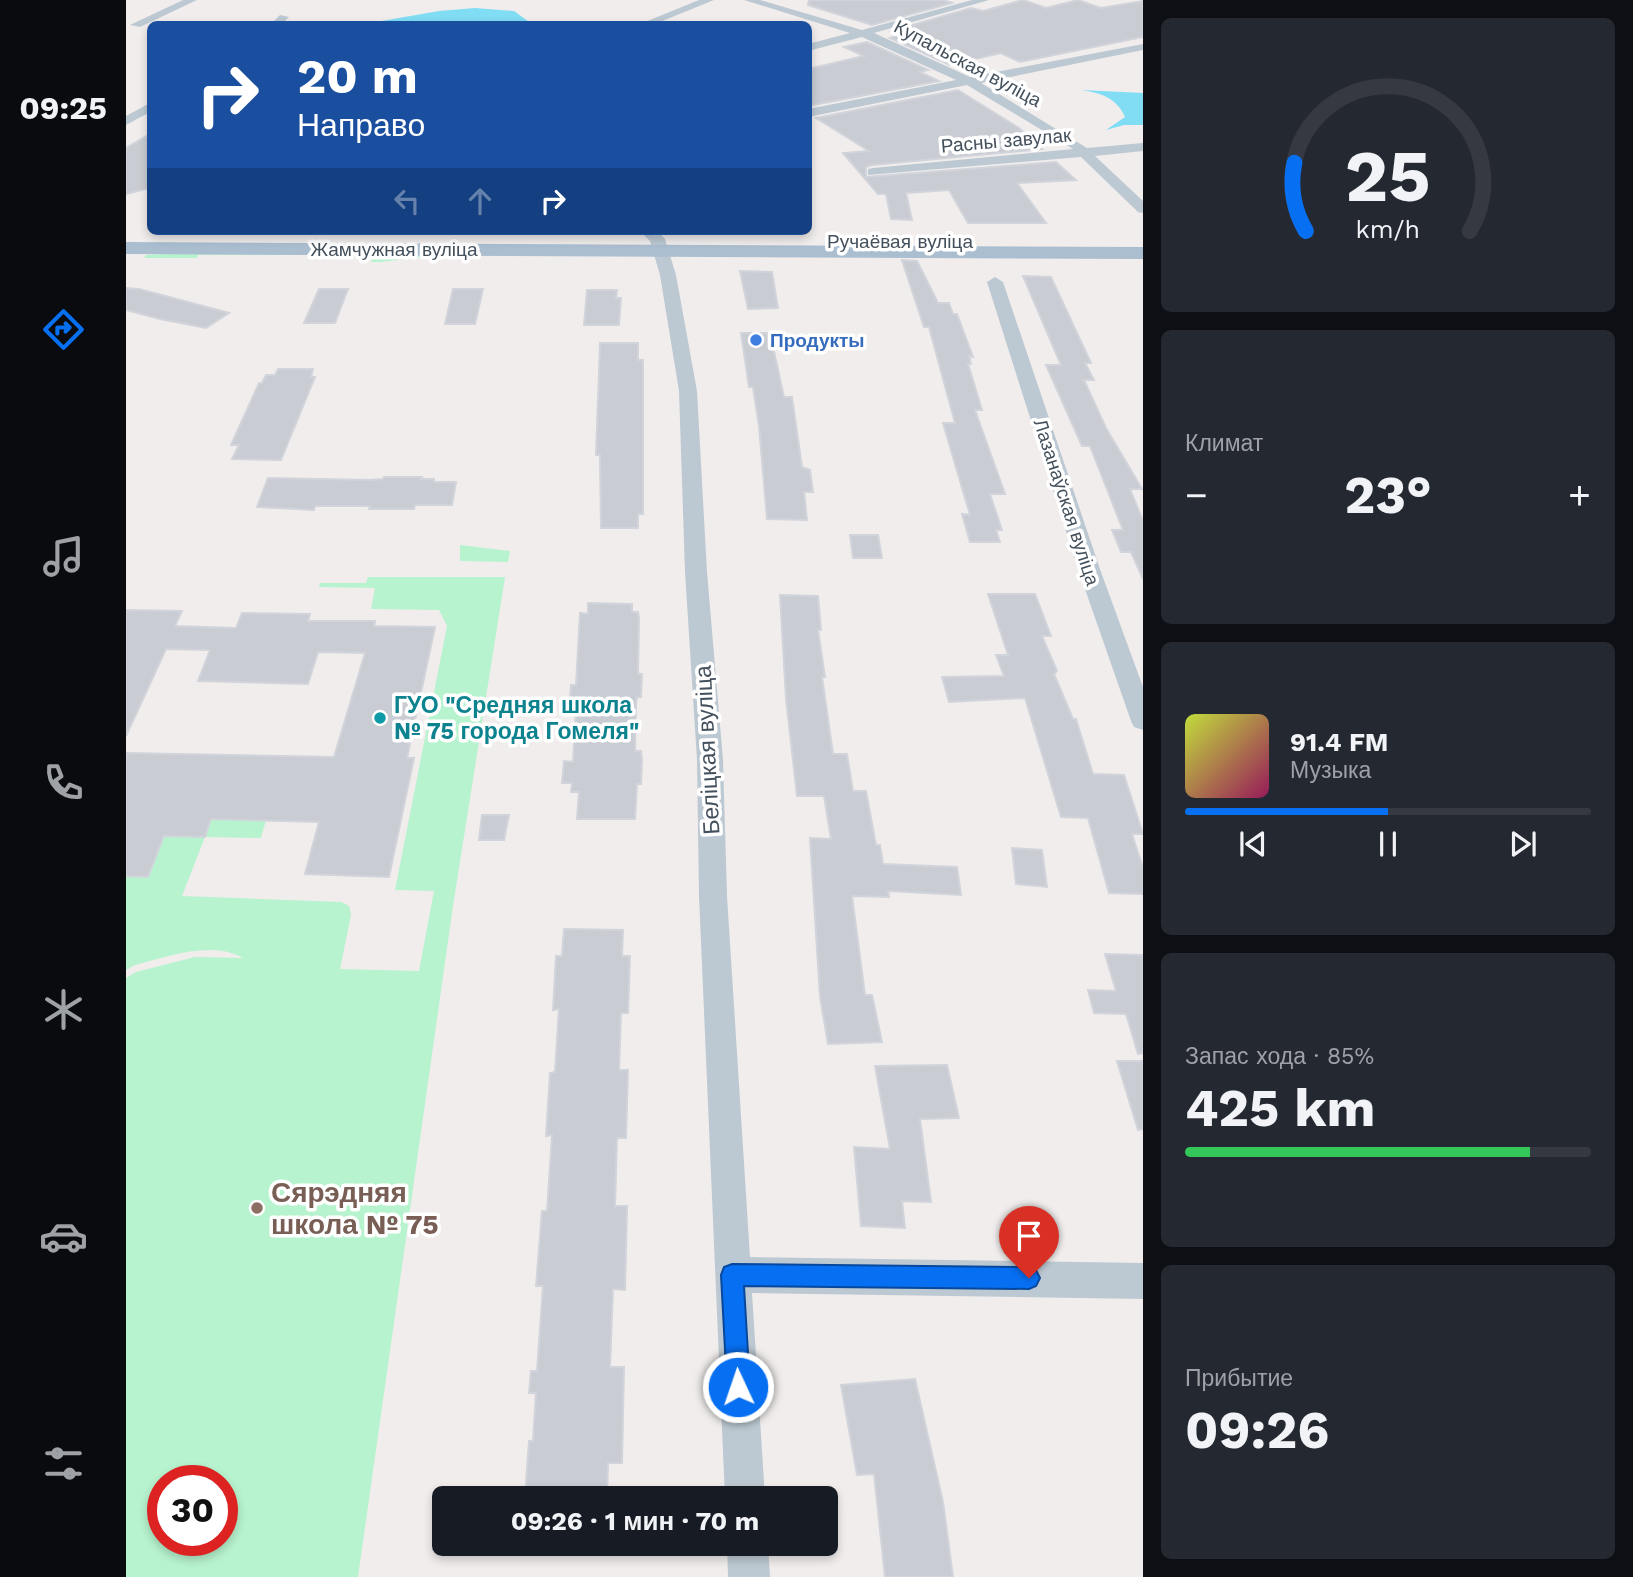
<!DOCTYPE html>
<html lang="ru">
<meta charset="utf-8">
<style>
:root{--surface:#171b24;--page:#242831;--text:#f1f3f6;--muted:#9ea1a6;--line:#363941;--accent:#076ff1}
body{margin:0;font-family:"Work Sans",sans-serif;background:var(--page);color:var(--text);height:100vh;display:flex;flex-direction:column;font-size:26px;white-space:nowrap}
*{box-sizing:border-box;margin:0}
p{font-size:23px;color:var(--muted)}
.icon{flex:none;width:38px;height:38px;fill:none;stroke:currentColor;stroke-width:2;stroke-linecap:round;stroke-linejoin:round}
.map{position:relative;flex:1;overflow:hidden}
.details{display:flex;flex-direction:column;gap:18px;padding:18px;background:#0d0f14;width:490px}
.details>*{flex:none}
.banner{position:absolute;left:21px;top:21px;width:665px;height:214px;border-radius:10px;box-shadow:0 4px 10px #0003;background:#1a4fa0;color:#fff;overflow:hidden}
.speed{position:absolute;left:21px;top:1465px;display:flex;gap:14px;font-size:35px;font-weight:700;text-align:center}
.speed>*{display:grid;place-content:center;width:91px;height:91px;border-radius:50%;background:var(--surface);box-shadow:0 4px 10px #0003;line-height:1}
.speed .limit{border:10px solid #d22;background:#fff;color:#111}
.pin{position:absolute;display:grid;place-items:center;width:60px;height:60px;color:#fff;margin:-72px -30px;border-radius:50% 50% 50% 0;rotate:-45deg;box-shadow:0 0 7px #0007}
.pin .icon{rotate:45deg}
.me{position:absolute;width:77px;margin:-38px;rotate:357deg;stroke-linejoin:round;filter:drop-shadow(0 0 5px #0008)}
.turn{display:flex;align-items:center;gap:24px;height:147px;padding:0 35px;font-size:32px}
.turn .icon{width:91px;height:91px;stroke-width:2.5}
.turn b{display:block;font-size:49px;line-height:60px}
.lanes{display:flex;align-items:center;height:66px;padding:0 35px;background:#0003;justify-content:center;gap:35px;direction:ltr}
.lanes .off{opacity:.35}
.big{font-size:52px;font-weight:700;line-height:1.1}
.details .tile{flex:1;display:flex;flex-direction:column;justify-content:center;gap:10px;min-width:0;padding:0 24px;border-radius:10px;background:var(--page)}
.details .dial{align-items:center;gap:0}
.dial svg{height:182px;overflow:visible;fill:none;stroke:var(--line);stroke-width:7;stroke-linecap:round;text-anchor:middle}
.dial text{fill:var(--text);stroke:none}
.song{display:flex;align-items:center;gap:21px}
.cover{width:84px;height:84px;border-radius:10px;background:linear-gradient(135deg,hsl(70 70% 55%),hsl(330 70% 35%))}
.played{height:7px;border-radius:4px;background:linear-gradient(90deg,var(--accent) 50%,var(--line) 50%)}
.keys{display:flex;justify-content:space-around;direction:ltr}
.heat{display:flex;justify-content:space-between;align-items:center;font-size:38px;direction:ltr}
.charge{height:10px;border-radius:5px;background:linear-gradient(90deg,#34c759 85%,var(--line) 0)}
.trip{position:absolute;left:306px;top:1486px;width:406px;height:70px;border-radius:10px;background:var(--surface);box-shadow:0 4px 10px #0003;font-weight:700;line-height:70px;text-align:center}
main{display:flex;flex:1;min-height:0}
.tabs{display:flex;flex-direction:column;width:126px;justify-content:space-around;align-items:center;background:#090b0e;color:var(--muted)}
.tabs .icon{width:49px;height:49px}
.tabs .current{color:var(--accent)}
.tabs b{font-size:32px;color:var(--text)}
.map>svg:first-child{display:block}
</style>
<main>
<nav class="tabs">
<b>09:25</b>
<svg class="icon current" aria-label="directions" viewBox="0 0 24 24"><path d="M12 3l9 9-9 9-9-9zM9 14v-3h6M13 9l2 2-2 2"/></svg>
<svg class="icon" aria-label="music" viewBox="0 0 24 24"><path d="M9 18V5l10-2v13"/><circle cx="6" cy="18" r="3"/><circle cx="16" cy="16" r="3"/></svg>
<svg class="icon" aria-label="phone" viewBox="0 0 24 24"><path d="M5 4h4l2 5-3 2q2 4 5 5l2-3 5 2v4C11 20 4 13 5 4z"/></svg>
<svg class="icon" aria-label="climate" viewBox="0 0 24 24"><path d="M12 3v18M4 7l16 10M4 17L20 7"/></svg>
<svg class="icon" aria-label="car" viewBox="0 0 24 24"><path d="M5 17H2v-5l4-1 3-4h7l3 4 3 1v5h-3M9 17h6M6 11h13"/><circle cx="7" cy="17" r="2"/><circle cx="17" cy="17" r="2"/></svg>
<svg class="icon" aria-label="filters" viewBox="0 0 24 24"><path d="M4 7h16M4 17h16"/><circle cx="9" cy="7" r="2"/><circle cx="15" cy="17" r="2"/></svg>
</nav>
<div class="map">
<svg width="1017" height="1577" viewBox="0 0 1017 1577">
<rect width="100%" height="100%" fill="#f1eded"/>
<!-- green -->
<g fill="#b7f3ce" fill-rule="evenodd">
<path d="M64,231L69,233L261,231L260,234H62Z"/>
<path d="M56,253H331L254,262H246L242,255H72L71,258H18L20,255Z"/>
<path d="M334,545L384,551L382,562L334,561Z"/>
<path d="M242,577H379L327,906L232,1577H0V978L10,972L69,957L117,958C85,940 42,957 9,965L0,970V876L22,877L34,836L79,837L85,819L140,820L135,838L79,837L56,896L215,902L223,906L225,915L214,969L293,971L308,891L269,890L321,626L313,610L245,609L249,588L193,587L194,583H240ZM37,1480H96V1540H37Z"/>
</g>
<!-- water -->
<g fill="#80ddf4">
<path d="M349,8L388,11L406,24L244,23L313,11Z"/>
<path d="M955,90L1017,93V125H998L980,130L999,117C991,98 975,93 955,90Z"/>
</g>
<!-- building -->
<g fill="#c9cdd3" stroke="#d1d4da" stroke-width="2">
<path d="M683,0H817L826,3L746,25L682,5Z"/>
<path d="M897,0L920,8L952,0L975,8L1017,1V37L894,62L875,53L824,65L764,38L779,34L766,31L845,8L857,11Z"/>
<path d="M741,42L802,70L794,72L813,81L682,106V69L738,56L718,47Z"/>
<path d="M832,90L893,128L916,149L746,165L740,167V177L930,162L950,180L891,183L920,223H842L823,190L780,193L786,220L765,219L760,194H752L717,153L743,151L690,118Z"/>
<path d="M24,134V188L0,194V148Z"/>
<path d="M776,260L791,261L812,303H823L827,314H831L847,357L843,356L845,364H842L856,410H849L879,494H864L876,530H870L874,542H844L836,514L844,515L817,423H829L803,327H798Z"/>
<path d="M614,271L646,272L652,308L622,309Z"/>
<path d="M897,276L925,277L965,363H959L968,380H958L980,428L1016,489H1004L1017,521V579L1005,552H995L986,530H997L964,446H956L920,365H935Z"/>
<path d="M0,288L13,289L103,313L80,328L34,319L0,310Z"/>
<path d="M193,289H222L209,323H178Z"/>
<path d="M327,289H357L349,324H319Z"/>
<path d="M461,290H491L490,298H495L493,325H458Z"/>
<path d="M615,333H644L658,397H666L676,467L684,470L687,492H678L681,520L641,519L633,426L627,387H623Z"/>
<path d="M474,343H512V360H517V514H512V528H475L474,459V455H470Z"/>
<path d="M152,369H187L185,377H189L155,460L106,459L113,445H105L133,383H136L140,375H149Z"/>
<path d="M258,477H296L295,479H308V482H330L326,505H289L288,509H243L244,506H189L188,510L131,507L142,478L245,480L257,479Z"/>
<path d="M724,535H752L756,558H727Z"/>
<path d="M862,594H909L925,636H916L931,671L928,674L947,719H950L967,774L998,775L1017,834H1006L1017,868V894L983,893L962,818L935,817L899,698L823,702L816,677L878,676L870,655H882Z"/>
<path d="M654,595L692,596L695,630H692L699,677H696L707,754H721L727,791H740L750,845H754L757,864L831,867L835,895L762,891L763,897L726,896L739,995H746L756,1042L702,1044L694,997L684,838L705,839L698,796H671L660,699Z"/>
<path d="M462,603L506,604V612H512L513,618L512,674H516L515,697H511L510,704L509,751H515L516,760L515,784H511L509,819H451L453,792H445L446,783H436L438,761L447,762L450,709H443L445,685H450L454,613L462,614Z"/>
<path d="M0,610L56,611L49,626L110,628L116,613L184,614L182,621H249L248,626L309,627L281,758H288L263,877L179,874L193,822L85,819L79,837L38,836L22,877L0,876V753L208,757L239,653L192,652L182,684L72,681L84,650L40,649L0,736Z"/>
<path d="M356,815H383L378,840H353Z"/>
<path d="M886,848L916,850L921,887L890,884Z"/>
<path d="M438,929L497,930L496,956H504L502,1013H495L493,1070H502L500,1138H491L489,1206H501L499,1290L487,1289L484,1367H498L496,1463H482L481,1498H399L403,1441H407L410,1393H403L405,1371H411L417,1286H410L416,1211H421L426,1135L420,1136L424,1073L429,1072L433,1009L427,1010L430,956H436Z"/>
<path d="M979,954L1017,955V1053L1012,1054L1000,1014L968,1013L962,990L990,991Z"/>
<path d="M991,1061H1017V1129L1012,1130Z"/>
<path d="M821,1065L833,1118L794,1119L805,1202L776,1201L779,1228L735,1226L728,1147L764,1149L749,1066Z"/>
<path d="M789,1379L817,1502L827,1577H759L748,1474L731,1475L715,1385Z"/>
</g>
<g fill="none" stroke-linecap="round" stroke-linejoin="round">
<!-- minor -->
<g fill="#bdc9d2" fill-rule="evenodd">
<path d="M57,0H71L14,27L4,25Z"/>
<path d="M573,0H588L529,24H514Z"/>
<path d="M618,0H634L736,30L846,0H863L748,33L844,77L1017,44V50L855,83L961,148L1017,143V151L969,156L1017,201V213L1012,212L955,157L742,175V169L747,168L947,149L841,85L682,117V109L830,80L736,37L682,51V44L724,33Z"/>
<path d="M154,15L163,17L156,24H145Z"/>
<path d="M24,103V112L0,125V116Z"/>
<path d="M514,231H531L539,239L550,275L571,391L581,572L597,760L601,896L624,1257L1017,1263V1299L626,1293L639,1498H599L573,896L571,760L559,572L553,391L534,275L524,241Z"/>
<path d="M869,277L877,282L975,572L1017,687V730L1008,727L1005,721L953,572L861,282Z"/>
<path d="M601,1544H642L644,1577H602Z"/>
</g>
<!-- major -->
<path fill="#aabed0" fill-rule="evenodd" d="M0,242L1017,247V259L0,254Z"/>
</g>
<!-- route -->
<path fill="#076ff1" stroke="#05489d" stroke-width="2" d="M606,1264L903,1267L910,1270L914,1278L910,1286L903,1289L618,1286L624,1387L621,1395L612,1398L604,1395L601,1387L595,1275L598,1267Z"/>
<!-- markers -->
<circle fill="#3f7fe0" stroke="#fff" stroke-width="2.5" cx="630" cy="340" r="7"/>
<circle fill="#0f9aa8" stroke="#fff" stroke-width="2.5" cx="254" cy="718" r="7"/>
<circle fill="#8d6e63" stroke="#fff" stroke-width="2.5" cx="131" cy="1208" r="7"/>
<g text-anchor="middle" stroke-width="7" stroke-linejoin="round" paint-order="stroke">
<!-- far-street labels -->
<g font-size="19" fill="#44515d" stroke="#fff">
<text transform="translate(842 63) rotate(28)" y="7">Купальская вуліца</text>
<text transform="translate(880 140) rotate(-5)" y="7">Расны завулак</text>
<text x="774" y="248">Ручаёвая вуліца</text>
<text x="268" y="256">Жамчужная вуліца</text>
<text transform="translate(941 502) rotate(72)" y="7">Лазанаўская вуліца</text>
</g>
<!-- far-shop labels -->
<g font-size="19" font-weight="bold" fill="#366cbe" stroke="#fff" text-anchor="start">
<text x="644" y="347">Продукты</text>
</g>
<!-- culture labels -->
<g font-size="23" font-weight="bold" fill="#0d838f" stroke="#fff" text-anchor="start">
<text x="268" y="713">ГУО "Средняя школа<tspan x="268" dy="26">№ 75 города Гомеля"</tspan></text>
</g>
<!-- street labels -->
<g font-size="23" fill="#44515d" stroke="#fff">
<text transform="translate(581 750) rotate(-93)" y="8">Беліцкая вуліца</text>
</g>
<!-- near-education labels -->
<g font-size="28" font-weight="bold" fill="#785e54" stroke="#fff" text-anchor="start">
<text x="145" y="1202">Сярэдняя<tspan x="145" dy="32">школа № 75</tspan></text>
</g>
</g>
</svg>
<div class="speed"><div class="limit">30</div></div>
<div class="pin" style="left:903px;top:1278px;background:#d93025"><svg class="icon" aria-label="arrive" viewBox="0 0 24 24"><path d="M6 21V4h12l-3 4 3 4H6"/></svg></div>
<svg class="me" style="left:612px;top:1387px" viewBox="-20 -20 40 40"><circle r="17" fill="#076ff1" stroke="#fff" stroke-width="3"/><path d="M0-11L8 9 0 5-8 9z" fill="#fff"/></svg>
<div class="trip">09:26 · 1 мин · 70 m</div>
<div class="banner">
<div class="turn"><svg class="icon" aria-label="right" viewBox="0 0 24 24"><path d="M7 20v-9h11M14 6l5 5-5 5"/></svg><div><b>20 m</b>Направо</div></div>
<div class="lanes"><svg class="icon off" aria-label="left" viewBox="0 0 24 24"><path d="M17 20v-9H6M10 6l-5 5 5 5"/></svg><svg class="icon off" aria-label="ahead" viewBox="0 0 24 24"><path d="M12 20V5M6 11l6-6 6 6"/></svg><svg class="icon" aria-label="right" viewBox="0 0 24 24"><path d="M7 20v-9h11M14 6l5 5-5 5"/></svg></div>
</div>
</div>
<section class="details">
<div class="tile dial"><svg viewBox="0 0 100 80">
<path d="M14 69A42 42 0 1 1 86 69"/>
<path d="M14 69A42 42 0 0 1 9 39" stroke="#076ff1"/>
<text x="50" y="56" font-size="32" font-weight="700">25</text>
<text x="50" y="72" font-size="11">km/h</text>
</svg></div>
<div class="tile"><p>Климат</p>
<div class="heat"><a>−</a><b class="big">23°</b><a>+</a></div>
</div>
<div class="tile">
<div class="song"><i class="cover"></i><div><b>91.4 FM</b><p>Музыка</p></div></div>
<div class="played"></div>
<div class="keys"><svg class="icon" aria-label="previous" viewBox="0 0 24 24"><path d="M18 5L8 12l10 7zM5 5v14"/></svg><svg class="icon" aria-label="pause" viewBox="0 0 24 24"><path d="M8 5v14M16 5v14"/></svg><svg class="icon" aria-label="next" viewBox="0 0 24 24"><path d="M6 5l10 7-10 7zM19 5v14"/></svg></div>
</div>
<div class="tile"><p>Запас хода · 85%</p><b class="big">425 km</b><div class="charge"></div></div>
<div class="tile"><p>Прибытие</p><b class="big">09:26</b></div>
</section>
</main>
